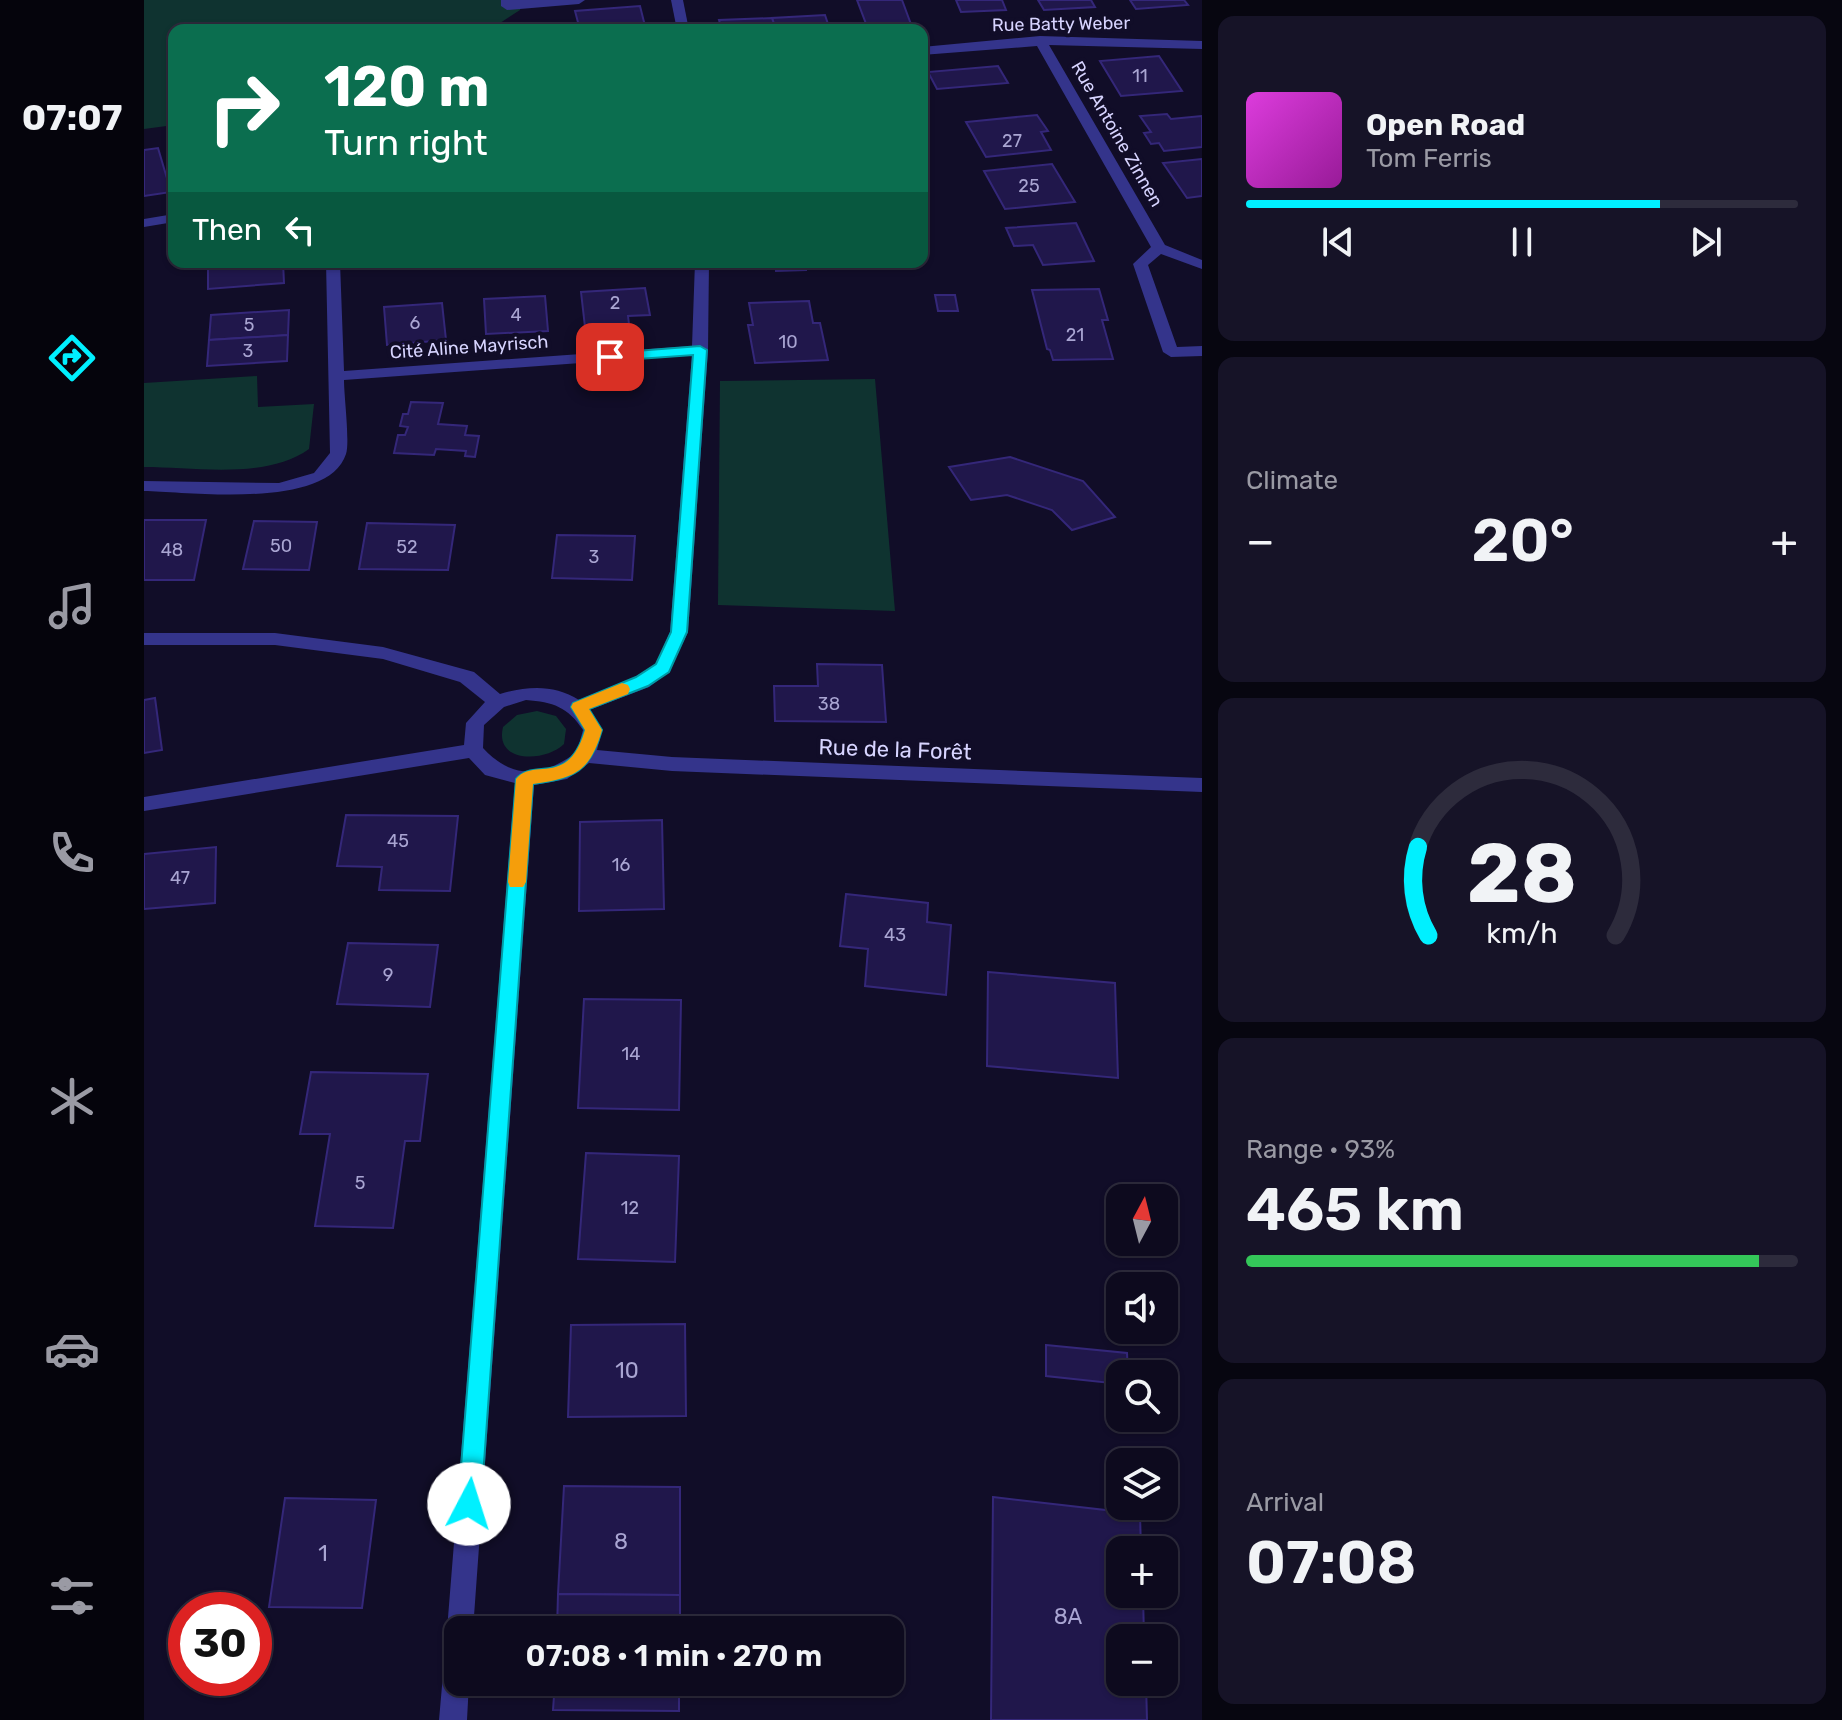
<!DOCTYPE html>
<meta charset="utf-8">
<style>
:root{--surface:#0d0a1e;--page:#161327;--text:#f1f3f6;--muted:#9a9aa4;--line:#2d2b3c;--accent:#00f0ff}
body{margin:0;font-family:Rubik,sans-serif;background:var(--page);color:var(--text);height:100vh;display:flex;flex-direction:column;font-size:30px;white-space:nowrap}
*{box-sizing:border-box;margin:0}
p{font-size:26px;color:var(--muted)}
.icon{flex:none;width:44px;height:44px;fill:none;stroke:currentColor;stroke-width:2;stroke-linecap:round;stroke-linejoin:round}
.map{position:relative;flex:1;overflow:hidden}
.sheet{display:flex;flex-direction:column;gap:16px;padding:16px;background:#070610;width:640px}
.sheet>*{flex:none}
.banner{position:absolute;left:24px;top:24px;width:760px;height:244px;border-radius:16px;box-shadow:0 2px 6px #0004,0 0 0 2px var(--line);background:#0b6e4f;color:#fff;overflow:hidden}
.needle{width:52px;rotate:7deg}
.fabs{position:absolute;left:962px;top:1184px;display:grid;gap:16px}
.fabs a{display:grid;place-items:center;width:72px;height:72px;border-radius:16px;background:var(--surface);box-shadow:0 2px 6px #0004,0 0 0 2px var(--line);font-size:40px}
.speed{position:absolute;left:24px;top:1592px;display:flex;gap:16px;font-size:40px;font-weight:700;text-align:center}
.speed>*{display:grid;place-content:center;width:104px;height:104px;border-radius:50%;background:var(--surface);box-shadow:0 2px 6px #0004,0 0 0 2px var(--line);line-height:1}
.speed .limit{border:12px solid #d22;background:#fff;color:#111}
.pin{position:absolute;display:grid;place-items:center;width:68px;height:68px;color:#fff;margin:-34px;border-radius:16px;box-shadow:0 4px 12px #0006}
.me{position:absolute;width:88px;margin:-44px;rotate:5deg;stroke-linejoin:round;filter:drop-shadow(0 0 6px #0008)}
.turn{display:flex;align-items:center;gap:28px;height:168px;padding:0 24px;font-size:36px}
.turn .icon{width:104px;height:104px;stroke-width:2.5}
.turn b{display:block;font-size:56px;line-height:68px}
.then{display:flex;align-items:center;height:76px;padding:0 24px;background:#0003;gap:16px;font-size:30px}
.big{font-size:60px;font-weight:600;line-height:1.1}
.sheet .tile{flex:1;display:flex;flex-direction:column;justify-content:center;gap:12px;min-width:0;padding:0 28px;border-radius:16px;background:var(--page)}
.sheet .dial{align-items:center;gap:0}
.dial svg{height:208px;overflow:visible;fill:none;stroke:var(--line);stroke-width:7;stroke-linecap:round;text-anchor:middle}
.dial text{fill:var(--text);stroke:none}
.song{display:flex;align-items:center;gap:24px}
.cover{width:96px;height:96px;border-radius:12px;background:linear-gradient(135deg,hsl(300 70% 55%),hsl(300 70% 35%))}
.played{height:8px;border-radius:4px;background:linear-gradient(90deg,var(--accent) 75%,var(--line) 75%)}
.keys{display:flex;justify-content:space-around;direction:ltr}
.heat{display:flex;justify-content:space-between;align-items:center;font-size:44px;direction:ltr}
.charge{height:12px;border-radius:6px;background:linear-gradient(90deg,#34c759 93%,var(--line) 0)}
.trip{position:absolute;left:300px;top:1616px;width:460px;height:80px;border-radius:16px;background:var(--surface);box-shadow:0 2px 6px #0004,0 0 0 2px var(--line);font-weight:600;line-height:80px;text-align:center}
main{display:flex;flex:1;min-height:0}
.dock{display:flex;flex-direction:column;width:144px;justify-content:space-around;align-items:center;background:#05040c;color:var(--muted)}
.dock .icon{width:56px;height:56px}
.dock .on{color:var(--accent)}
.dock b{font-size:36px;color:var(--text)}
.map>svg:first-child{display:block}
</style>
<main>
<nav class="dock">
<b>07:07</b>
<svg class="icon on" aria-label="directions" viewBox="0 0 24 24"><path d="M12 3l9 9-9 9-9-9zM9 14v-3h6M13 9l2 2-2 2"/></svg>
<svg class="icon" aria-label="music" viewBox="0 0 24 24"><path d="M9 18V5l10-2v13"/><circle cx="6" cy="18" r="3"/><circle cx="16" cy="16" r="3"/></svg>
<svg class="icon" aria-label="phone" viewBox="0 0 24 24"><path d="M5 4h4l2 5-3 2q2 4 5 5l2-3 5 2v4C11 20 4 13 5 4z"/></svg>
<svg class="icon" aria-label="climate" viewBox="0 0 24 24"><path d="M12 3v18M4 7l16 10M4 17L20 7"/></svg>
<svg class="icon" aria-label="car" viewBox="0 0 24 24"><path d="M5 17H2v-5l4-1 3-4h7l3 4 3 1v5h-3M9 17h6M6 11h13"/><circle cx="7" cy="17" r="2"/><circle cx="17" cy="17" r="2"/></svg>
<svg class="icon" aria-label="filters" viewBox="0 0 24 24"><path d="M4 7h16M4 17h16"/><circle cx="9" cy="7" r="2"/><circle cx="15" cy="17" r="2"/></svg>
</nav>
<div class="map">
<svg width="1058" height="1720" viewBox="0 0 1058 1720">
<rect width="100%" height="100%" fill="#110d28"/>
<!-- green -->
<g fill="#0f3330">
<path d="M0,0H378L376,10L356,23L357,30H30V125L0,129Z"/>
<path d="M113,376L114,407L170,404L165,449C122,480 50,467 0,467V383Z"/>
<path d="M731,379L751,611L574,605L576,381Z"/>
<path d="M393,711L412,716L422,729L420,744C402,762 350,764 359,727L373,715Z"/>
</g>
<!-- building -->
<g fill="#20174b" stroke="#342779" stroke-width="2">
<path d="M713,0H758L768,27L724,29Z"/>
<path d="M812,0H858L862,10L817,12Z"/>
<path d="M894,0H947L951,7L900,10Z"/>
<path d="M986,0H1040L1044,5L992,9Z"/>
<path d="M496,6L502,30H436L431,11Z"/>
<path d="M681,15L686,30H632L628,18Z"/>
<path d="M628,18L632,30H578L575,20Z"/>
<path d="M1015,56L1038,91L977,96L956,61Z"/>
<path d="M854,66L864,83L793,89L784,72Z"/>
<path d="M1023,114L1027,119L1058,116V147L1020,151L1015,143L1007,144L1000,133L1007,132L996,116Z"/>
<path d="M893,115L904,131L897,132L907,150L842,157L822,122Z"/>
<path d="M14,148L27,192L0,196V150Z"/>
<path d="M1058,159V196L1043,198L1019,163Z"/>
<path d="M908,164L931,202L861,209L840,171Z"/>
<path d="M932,223L950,261L899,265L889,245L870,246L862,228Z"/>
<path d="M99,262H139L140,283L64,289V265Z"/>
<path d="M631,262H693L695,268L674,269L673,264L662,265V270L632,271Z"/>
<path d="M501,288L506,315L484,316L485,324L441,327L437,292Z"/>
<path d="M955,289L964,320H958L969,359L909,360L906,350L903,349L888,290Z"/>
<path d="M791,295H811L814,311H794Z"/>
<path d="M401,296L404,331L342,334L340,299Z"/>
<path d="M665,301L669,323H676L684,360L611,363L604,325H609L605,303Z"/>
<path d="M298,303L302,340L243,345L240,307Z"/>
<path d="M145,310L144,335L65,340L67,315Z"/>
<path d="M144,335L143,361L63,366L65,340Z"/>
<path d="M267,402L299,403L294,424L323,426L321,435L335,436L331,457L321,456L322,451L292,449L290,455L250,453L254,435H261L264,427L256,426L259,414H264Z"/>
<path d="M866,457L939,481L971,517L928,530L908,510L863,495L827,500L805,467Z"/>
<path d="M0,520H62L50,580H0Z"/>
<path d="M110,521L173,522L165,570L99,569Z"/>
<path d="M223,523L311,525L304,570L215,569Z"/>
<path d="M413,535L491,536L488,580L408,578Z"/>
<path d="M673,664L738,665L742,722L631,721L630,686H674Z"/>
<path d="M11,698L18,750L0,753V700Z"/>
<path d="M202,815L314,816L306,891L235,890L238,867L193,866Z"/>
<path d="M518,820L520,909L435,911L436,822Z"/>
<path d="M72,847L71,903L0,909V854Z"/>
<path d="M702,894L784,903L783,922L807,925L802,995L721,986L724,949L696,946Z"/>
<path d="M204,943L294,945L286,1007L193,1004Z"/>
<path d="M844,972L971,983L974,1078L843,1066Z"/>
<path d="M440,999L537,1000L535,1110L434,1108Z"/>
<path d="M167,1072L284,1074L276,1141H261L249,1228L171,1226L186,1134H156Z"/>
<path d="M442,1153L535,1156L531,1262L434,1259Z"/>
<path d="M541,1324L542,1416L424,1417L427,1325Z"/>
<path d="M902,1345L983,1353L984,1374H976V1384L902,1376Z"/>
<path d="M420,1486L536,1487V1595L414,1594Z"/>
<path d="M849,1497L996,1514L997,1550H976V1594H999L1000,1638H976V1682H1002L1003,1720H847Z"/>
<path d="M141,1498L232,1500L218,1608L125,1607Z"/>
<path d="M414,1594L536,1595V1630H413Z"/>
<path d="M411,1682H535V1711L409,1710Z"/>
</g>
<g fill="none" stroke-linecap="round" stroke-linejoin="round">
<!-- minor -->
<g fill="#34348b" fill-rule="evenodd">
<path d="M357,0H441L435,4L363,10L357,6Z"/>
<path d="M527,0H539L545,30H533Z"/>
<path d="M896,36L1058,41V49L905,45L1021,245L1058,260V269L1017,254L1004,265L1033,347L1058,346V356L1027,357L1019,352L989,264L1007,247L893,46L778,55V47Z"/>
<path d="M30,214V222L0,227V219Z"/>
<path d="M182,262H196L200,371L548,346L551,262H565L564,350L544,632L525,672L505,687L445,710L458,730L453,750L528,757L1058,778V792L528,771L445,763L423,779L390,785L329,1630H314V1682H325L323,1720H295L301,1652L305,1643L309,1641L303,1630L371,783L341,775L325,758L0,811V797L320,745L322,723L341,702L316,682L239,659L131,645H0V633H131L239,647L330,672L356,694C383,686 410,684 435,700L491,677L512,664L526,632L548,355L200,380C200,396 206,442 202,454C184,510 47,492 0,491V481L135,483L170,473L186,453ZM382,700C409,702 424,707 439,730L433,752C398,777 370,781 339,748L340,725L360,707Z"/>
</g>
</g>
<!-- route -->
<path fill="#00f0ff" stroke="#009ca6" stroke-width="2" d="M556,346L563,350L543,632L525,672L504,686L445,709L458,730C446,772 431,778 389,784L337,1504L333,1512L325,1515L317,1512L314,1504L372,779C390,757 424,788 441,730L427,707L429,703L492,677L512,664L527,632L549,355L466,361L458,357L466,353Z"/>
<!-- slow -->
<path fill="#f59e0b" d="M478,683L484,685L486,689L484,694L445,709L458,730C446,772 431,778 389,784L382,882L379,887H366L364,882L372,779C390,757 424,788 441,730L427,707L429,703Z"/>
<g text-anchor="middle" stroke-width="8" stroke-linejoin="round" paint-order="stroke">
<!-- far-street labels -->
<g font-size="18" fill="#d7d4ff" stroke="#110d28">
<text transform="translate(917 24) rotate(-1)" y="6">Rue Batty Weber</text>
<text transform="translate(973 134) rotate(60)" y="6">Rue Antoine Zinnen</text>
<text transform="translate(325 347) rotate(-4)" y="6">Cité Aline Mayrisch</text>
</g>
<!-- number labels -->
<g font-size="18" fill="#a9a5d2">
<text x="996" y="82">11</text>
<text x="868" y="147">27</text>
<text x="885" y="192">25</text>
<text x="471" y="309">2</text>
<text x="372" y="321">4</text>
<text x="271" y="329">6</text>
<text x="105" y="331">5</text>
<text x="931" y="341">21</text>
<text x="644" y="348">10</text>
<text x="104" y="357">3</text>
<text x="137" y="552">50</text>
<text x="263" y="553">52</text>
<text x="28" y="556">48</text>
<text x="450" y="563">3</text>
<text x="685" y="710">38</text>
<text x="254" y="847">45</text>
<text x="477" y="871">16</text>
<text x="36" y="884">47</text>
<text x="751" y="941">43</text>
<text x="244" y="981">9</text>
<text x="487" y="1060">14</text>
<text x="216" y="1189">5</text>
<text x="486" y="1214">12</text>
</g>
<!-- street labels -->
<g font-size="22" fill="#d7d4ff" stroke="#110d28">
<text transform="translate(751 749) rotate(2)" y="8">Rue de la Forêt</text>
</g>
<!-- near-number labels -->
<g font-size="22" fill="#a9a5d2">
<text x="483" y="1378">10</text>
<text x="477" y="1549">8</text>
<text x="179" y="1561">1</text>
<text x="924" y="1624">8A</text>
</g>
</g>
</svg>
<div class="fabs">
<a><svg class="needle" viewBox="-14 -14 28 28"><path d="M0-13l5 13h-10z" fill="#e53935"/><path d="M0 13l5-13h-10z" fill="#9a9aa4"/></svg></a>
<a><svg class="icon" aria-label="sound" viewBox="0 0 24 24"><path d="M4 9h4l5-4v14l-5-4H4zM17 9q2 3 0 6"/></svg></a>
<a><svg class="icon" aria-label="search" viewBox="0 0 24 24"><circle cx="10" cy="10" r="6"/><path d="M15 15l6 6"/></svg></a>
<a><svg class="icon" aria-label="layers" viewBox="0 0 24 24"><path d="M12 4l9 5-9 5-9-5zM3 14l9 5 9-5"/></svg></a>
<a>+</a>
<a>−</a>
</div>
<div class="speed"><div class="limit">30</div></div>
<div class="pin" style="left:466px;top:357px;background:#d93025"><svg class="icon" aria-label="arrive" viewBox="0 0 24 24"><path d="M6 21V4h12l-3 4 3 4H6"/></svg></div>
<svg class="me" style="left:325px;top:1504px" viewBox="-20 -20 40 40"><circle r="19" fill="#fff"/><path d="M0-13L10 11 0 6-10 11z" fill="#00f0ff"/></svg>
<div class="trip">07:08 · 1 min · 270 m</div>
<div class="banner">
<div class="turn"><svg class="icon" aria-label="right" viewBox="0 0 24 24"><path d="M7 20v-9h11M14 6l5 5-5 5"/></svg><div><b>120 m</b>Turn right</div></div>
<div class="then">Then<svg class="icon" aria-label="left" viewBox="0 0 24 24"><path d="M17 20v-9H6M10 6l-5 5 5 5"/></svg></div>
</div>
</div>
<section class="sheet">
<div class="tile">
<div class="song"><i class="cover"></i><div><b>Open Road</b><p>Tom Ferris</p></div></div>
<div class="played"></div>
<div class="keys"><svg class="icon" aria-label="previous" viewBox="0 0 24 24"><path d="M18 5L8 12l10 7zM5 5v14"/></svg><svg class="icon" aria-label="pause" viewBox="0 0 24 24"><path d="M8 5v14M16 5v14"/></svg><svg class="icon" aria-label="next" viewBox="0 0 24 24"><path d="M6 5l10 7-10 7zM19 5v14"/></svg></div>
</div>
<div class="tile"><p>Climate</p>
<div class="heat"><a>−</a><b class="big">20°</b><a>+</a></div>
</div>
<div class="tile dial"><svg viewBox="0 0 100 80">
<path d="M14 69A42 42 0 1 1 86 69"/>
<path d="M14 69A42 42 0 0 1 10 35" stroke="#00f0ff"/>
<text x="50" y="56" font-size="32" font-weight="700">28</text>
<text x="50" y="72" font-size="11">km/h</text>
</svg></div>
<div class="tile"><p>Range · 93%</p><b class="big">465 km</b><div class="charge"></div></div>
<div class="tile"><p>Arrival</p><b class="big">07:08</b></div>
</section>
</main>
